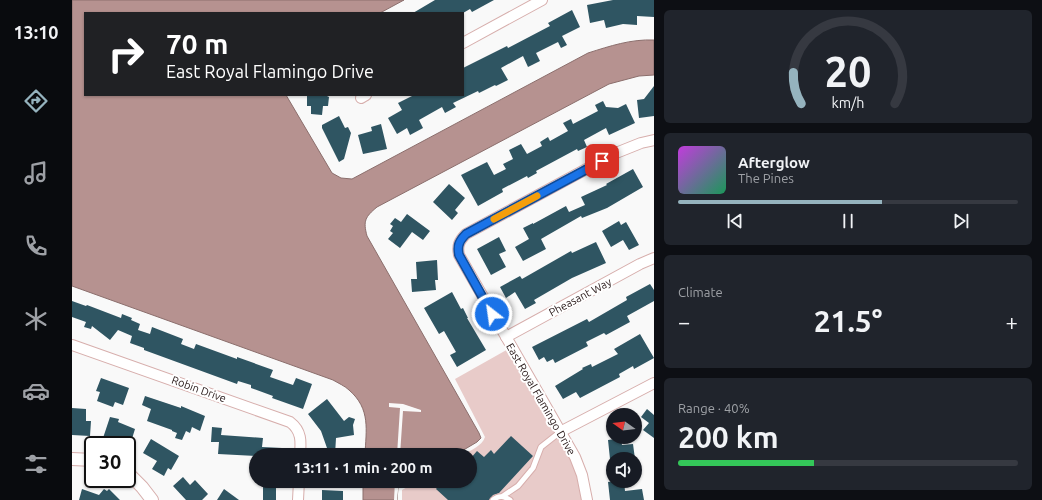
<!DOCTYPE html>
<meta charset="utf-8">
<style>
:root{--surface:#171b24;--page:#20242c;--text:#f1f3f6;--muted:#9ea1a6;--line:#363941;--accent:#95b3be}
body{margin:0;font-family:Ubuntu,sans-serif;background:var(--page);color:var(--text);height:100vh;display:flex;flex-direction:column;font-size:15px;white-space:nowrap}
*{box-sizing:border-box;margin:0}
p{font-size:13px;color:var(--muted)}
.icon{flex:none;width:22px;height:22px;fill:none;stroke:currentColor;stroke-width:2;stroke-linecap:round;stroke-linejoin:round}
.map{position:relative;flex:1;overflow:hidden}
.details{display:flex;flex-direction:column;gap:10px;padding:10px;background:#0d0f14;width:388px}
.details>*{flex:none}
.guide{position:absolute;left:12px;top:12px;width:380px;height:84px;border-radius:0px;box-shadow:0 1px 3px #0004;background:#202124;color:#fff;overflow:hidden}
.needle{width:26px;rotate:284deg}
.controls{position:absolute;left:534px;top:408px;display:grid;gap:8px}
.controls a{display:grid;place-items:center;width:36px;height:36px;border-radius:50%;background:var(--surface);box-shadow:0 1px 3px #0004;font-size:20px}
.speed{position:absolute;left:12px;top:436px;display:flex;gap:8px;font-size:20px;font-weight:700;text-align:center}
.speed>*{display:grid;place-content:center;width:52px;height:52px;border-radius:50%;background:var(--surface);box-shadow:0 1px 3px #0004;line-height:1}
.speed .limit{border:2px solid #111;border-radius:6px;background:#fff;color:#111}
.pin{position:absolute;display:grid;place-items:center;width:34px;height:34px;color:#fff;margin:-17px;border-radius:8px;box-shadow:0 2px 6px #0006}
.me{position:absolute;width:44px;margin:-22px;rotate:330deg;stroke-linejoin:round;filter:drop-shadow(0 0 3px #0008)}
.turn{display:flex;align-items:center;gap:14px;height:84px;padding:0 16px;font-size:18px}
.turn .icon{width:52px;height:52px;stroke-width:2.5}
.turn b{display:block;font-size:28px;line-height:34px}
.big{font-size:30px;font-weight:700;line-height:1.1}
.details .card{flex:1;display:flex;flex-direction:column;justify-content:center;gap:6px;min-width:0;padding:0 14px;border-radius:6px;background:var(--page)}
.details .dial{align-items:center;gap:0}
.dial svg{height:104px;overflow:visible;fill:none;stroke:var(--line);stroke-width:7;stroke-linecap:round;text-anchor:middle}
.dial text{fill:var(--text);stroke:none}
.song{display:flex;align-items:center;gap:12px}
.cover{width:48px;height:48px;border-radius:6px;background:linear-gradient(135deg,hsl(290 70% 55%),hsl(150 70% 35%))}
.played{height:4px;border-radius:2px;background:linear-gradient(90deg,var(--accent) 60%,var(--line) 60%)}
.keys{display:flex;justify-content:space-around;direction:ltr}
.heat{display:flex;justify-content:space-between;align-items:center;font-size:22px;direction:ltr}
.charge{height:6px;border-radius:3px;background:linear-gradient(90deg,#34c759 40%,var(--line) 0)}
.trip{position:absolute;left:177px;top:448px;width:228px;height:40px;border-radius:20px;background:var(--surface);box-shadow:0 1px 3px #0004;font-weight:700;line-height:40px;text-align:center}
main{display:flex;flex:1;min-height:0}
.menu{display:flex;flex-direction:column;width:72px;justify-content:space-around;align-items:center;background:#090b0e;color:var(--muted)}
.menu .icon{width:28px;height:28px}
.menu .on{color:var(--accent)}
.menu b{font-size:18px;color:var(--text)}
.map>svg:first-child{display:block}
</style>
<main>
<nav class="menu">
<b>13:10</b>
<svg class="icon on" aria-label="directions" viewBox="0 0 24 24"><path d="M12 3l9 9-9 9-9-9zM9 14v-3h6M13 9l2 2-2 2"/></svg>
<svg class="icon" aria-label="music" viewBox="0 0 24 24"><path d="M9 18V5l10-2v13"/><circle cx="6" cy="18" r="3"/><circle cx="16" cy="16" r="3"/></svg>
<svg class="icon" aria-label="phone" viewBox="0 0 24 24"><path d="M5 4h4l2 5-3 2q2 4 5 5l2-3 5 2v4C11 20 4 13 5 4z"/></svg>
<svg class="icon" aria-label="climate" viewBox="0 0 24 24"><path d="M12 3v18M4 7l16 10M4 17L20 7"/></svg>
<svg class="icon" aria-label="car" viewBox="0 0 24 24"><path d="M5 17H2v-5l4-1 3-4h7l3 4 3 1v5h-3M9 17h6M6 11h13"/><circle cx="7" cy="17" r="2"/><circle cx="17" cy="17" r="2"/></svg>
<svg class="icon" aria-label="filters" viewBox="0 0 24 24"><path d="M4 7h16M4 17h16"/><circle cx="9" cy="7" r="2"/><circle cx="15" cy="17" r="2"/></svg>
</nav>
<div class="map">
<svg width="582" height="500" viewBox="0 0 582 500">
<rect width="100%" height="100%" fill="#f9f9f9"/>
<!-- green -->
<path fill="#e8cbc9" d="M440,347L483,424L517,500H330V490L346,481H398V455H391C399,450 410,446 413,437L383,379Z"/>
<!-- water -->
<g fill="#b69290" stroke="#8b6e6c">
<path d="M0,0H332L308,13H13V95H214L260,173L269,178L280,179L516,53C538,46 559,39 582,40V75L567,76L537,84L305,207C293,217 291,221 295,236L407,433L409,438L405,442L383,455H293C294,430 299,409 277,390C273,386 266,383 261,380L0,286Z"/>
<path d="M291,481H338L326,488L325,500H291Z"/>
</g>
<!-- pier -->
<g fill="#f9f9f9">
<path d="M317,403L331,404L349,410V412L331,411L328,455H325L328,408L317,407Z"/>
<path d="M323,481H327L325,500H322Z"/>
</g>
<!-- building -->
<g fill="#2f5562">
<path d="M363,0H422L400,12L398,9L391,13H341Z"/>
<path d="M541,0H582V17L565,16V25L551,24L534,28L532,20L518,23L515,5Z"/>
<path d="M500,10L508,27L490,36L495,45L489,48L486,42L464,53L468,61L456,67L451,56L429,68L436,80L424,86L423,85L407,93L406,91L381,103L384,107L373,113L370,107L347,120L351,128L338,135L335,128L325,134L316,118L330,110L326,103L342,95H391V68L435,46L436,48L478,26L476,23Z"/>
<path d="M582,86V116L567,118L565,100L572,99Z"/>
<path d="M235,95H253L257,97L256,106H251L250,115L239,114V106H235Z"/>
<path d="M531,101L534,107L546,108L554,104L563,123L537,135L534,128L512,140L515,147L506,151L505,149L464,171L465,173L456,178L455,176L430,189L431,192L406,206L389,175L415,162L422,175L434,169L431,164L441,159L437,150L449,144L455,154L470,146L468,142L476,137L478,141L496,131L491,123L499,119L501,124L526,111L523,105Z"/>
<path d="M267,116L273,128L276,127L279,133L272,159L267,162L250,128V125Z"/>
<path d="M309,124L315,149L291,154L286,135L300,131L299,127Z"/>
<path d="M561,169L571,187L535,208L510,218L509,216L469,239L474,249L451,261L443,247L457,239L451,228L461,223V224L494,206L497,212L513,205L509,197L535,185L534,184Z"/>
<path d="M377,184L393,198L383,210L386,213L380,220L361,202Z"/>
<path d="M335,214L358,231L351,240L340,232L328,248L316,239L321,233L318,231L321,226L318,224L323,218L329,222Z"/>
<path d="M547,221L549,225L554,222L567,245L557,250L551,240L539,247L530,231Z"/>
<path d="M427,237L434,251L427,254L434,267L419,275L405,249Z"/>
<path d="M524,242L534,263L500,278L462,300L464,303L453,309L443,292L434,298L428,287L448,276L450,279L499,251L500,253Z"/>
<path d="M365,260L366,280H363L364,290L340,292L339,279H345L344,262Z"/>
<path d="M578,284L582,290V301L555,316L558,322L534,335L532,333L514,342L516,346L483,363L481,359L475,362L472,357L467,360L460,347L515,319L517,322L555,300L554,297Z"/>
<path d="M380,292L389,309L391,308L396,318H395L414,350L385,367L378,355L384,352L372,331L367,334L352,308Z"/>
<path d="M0,301L14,306L15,305L49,318L50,314L60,318L59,320L68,324L66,330L78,334L80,327L111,339L109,344L122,349L124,344L165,359V357L201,370L198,377L221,385L224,378L240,384L231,409L200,398L201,396L179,388V385L166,381L165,384L72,350V348L58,343L60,336L46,330L38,340L20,326L19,329L12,327L14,322L0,317Z"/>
<path d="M568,334L582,358L562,369L561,366L547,374L548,377L508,398L504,392L491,399L483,386L511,369L510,368L519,364L520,367L546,354L542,349Z"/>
<path d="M29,378L57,388L51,405L43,402L41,407L25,401L28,392L24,391Z"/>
<path d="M73,396L109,408V406L133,416L128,431L120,427L118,433L114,431L110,440L103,438L105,433L100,431V430L75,421L79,409L70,405Z"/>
<path d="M255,399L272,421L277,417L283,419L281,425L282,435L264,438L263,455H248V448H255L249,431L236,414Z"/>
<path d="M0,408L14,409V421H19L18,436L0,435Z"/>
<path d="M575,409L582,415V438L571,430L577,423L569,417Z"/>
<path d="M38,417L47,419L46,422L63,429L59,442L54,440L53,442L40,437L39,441L31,438Z"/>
<path d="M140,427L150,428L149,435L191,438L190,447L210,448V455H184V456L146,454L147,442H139Z"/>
<path d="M439,436L461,456L427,493L421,495L417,500H376L364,489L370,481H398V459L405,451L412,457L419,450L422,454Z"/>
<path d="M549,438L550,445L561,444L563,459H538L536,440Z"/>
<path d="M79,439L107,456L99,470L96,468L92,476L80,469L85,461L71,453Z"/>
<path d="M111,477L118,485L123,480L136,494L130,500H114L101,486Z"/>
<rect x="191" y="481" width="13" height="19"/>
<path d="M542,481H552L553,491L570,489L572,500H538L536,482Z"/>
<path d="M10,489L27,495L32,489L35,491L37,489L48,500H7Z"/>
<path d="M152,489L167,500H145Z"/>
<path d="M250,490L271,491V500H250Z"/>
</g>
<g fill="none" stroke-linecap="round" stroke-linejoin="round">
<defs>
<g id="service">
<path d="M431,496L446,486L461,468L469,447L488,432"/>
<path d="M421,500C427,495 432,496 438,500"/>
</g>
<g id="minor">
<path d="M391,43L470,0"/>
<path d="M289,98L294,95"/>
<path d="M434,337L568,264L582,258"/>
<path d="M0,345L218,422C230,431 229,442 228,455"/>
<path d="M488,432L582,383"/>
<path d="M226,500L227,481"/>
<path d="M515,500L510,475L503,457L387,255C385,246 387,241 394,234L544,153L569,143L582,140"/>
</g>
<g id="tertiary">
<path d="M0,459L21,460"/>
<path d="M55,472L70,487L80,500"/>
</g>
</defs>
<!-- service casing -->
<use href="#service" stroke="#d7aeac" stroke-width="7"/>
<!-- minor casing -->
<use href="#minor" stroke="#d7aeac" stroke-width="12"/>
<!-- tertiary casing -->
<use href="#tertiary" stroke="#d7aeac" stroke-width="14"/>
<!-- service -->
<use href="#service" stroke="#fff" stroke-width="5"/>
<!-- minor -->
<use href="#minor" stroke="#fff" stroke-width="10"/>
<!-- tertiary -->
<use href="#tertiary" stroke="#fff" stroke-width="12"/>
</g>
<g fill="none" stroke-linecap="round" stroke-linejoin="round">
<defs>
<path id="route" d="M420,314L387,255C385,246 387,241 394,234L530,161"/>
</defs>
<!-- route casing -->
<use href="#route" stroke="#114b97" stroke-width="10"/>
<!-- route -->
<use href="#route" stroke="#1a73e8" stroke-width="7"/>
<!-- slow -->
<path stroke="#f59e0b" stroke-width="7" d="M422,219L465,196"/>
</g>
<g text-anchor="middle" stroke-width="4" stroke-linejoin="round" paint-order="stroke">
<!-- street labels -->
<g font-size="11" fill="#281919" stroke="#fff">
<text transform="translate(508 297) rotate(-28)" y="4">Pheasant Way</text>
<text transform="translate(127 389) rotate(20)" y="4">Robin Drive</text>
<text transform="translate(469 399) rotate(60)" y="4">East Royal Flamingo Drive</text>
</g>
</g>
</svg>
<div class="controls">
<a><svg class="needle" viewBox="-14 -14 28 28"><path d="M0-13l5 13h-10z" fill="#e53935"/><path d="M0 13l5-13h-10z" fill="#9ea1a6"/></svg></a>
<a><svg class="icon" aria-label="sound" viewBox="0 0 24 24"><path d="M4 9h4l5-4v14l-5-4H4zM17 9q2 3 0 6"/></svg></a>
</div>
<div class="speed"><div class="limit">30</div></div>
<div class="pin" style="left:530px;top:161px;background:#d93025"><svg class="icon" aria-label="arrive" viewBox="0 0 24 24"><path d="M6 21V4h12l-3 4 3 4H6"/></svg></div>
<svg class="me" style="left:420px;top:314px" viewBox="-20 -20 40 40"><circle r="17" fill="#1a73e8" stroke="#fff" stroke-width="3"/><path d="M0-11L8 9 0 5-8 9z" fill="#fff"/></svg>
<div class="trip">13:11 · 1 min · 200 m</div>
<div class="guide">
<div class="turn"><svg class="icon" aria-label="right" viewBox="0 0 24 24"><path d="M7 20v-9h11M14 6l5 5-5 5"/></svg><div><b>70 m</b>East Royal Flamingo Drive</div></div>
</div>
</div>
<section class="details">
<div class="card dial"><svg viewBox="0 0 100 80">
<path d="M14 69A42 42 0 1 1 86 69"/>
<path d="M14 69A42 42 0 0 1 8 45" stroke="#95b3be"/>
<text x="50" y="56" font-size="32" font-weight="700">20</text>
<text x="50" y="72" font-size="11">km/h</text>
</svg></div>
<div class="card">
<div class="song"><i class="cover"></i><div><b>Afterglow</b><p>The Pines</p></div></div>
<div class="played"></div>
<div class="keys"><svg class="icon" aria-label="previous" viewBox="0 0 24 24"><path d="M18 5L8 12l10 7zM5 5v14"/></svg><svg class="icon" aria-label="pause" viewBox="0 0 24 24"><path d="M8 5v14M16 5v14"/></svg><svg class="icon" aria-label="next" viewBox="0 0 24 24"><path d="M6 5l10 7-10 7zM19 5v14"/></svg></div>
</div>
<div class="card"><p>Climate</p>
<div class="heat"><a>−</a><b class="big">21.5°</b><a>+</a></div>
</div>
<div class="card"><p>Range · 40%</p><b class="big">200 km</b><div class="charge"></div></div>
</section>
</main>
